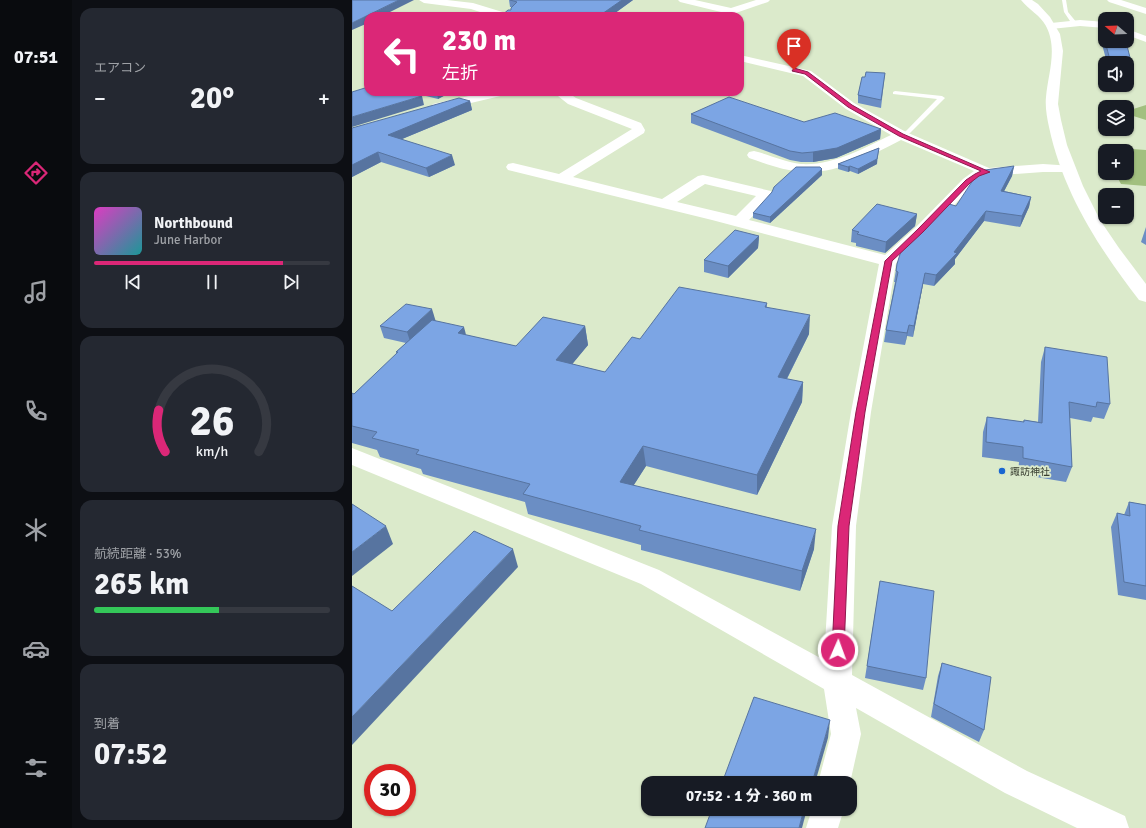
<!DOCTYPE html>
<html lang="ja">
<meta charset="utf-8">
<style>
:root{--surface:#171b24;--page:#242831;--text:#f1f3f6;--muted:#9ea1a6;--line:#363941;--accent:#db2777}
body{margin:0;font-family:Signika,"Noto Sans JP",sans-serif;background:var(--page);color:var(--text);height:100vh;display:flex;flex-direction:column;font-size:15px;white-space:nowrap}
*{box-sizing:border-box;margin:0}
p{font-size:13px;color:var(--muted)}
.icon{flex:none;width:22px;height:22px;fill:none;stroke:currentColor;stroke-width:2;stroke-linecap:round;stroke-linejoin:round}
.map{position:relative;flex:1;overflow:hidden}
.panel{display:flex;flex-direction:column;gap:8px;padding:8px;background:#0d0f14;width:280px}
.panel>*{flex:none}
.hud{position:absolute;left:12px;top:12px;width:380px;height:84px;border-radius:12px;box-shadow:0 1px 3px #0004;background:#db2777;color:#fff;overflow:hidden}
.needle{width:26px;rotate:289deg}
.fabs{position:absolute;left:746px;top:12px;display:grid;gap:8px}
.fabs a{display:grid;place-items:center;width:36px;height:36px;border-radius:8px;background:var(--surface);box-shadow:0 1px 3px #0004;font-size:20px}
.speed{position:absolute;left:12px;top:764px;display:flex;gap:8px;font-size:20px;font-weight:700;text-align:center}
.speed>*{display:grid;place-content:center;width:52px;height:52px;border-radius:50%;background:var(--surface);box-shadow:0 1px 3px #0004;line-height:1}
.speed .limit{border:6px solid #d22;background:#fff;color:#111}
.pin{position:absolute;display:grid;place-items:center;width:34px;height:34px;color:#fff;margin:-41px -17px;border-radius:50% 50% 50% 0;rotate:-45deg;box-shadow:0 0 4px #0007}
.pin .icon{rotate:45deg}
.me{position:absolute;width:44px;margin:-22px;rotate:2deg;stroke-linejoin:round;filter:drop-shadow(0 0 3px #0008)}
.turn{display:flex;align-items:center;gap:14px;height:84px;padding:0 12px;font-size:18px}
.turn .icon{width:52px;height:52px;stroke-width:2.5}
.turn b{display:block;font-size:28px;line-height:34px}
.big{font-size:30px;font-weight:800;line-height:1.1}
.panel .widget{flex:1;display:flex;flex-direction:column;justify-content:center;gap:6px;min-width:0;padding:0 14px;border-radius:12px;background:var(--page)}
.panel .dial{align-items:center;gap:0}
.dial svg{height:104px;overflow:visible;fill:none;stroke:var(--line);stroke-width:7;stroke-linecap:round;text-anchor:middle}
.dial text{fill:var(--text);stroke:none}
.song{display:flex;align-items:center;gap:12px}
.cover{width:48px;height:48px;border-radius:6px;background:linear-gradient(135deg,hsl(310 70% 55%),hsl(180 70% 35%))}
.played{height:4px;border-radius:2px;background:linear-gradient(90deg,var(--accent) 80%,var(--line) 80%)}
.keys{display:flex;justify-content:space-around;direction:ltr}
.heat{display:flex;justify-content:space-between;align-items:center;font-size:22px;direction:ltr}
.charge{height:6px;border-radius:3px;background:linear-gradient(90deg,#34c759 53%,var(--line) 0)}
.trip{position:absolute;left:289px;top:776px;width:216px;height:40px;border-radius:12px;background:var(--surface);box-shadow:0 1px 3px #0004;font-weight:800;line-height:40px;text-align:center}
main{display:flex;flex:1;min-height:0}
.tabs{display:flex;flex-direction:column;width:72px;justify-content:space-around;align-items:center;background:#090b0e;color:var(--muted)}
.tabs .icon{width:28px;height:28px}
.tabs .on{color:var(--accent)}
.tabs b{font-size:18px;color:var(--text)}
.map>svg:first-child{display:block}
</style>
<main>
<nav class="tabs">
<b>07:51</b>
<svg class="icon on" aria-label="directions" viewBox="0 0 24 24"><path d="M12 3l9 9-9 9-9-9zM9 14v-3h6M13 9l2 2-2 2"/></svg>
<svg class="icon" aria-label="music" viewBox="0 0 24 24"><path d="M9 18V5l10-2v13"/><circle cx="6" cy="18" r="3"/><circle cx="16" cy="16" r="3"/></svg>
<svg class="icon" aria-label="phone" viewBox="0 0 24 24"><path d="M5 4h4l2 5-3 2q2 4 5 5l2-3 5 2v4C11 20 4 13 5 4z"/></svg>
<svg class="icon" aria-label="climate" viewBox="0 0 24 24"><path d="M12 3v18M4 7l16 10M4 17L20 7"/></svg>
<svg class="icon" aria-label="car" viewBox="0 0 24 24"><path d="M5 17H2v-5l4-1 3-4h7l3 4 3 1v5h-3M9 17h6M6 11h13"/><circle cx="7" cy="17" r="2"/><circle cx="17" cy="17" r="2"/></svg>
<svg class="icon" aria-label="filters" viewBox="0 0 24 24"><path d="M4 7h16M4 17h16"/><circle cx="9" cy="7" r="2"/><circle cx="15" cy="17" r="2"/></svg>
</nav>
<section class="panel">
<div class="widget"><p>エアコン</p>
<div class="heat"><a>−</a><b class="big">20°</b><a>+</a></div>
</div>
<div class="widget">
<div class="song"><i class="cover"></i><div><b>Northbound</b><p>June Harbor</p></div></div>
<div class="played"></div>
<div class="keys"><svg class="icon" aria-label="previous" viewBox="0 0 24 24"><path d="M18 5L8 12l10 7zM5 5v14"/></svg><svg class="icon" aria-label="pause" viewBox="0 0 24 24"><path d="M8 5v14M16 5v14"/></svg><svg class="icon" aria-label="next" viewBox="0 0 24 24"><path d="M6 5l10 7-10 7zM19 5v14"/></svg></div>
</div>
<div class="widget dial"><svg viewBox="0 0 100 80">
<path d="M14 69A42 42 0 1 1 86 69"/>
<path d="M14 69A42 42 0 0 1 9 37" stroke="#db2777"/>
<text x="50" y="56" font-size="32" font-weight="700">26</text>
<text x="50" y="72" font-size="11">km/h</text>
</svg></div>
<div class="widget"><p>航続距離 · 53%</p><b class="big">265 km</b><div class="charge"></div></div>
<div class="widget"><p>到着</p><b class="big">07:52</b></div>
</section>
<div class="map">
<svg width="794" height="828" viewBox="0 0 794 828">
<rect width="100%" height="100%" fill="#dbeacb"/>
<!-- green -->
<g fill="#a2c07f">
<path d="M794,105V120L775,114V111Z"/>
<path d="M752,147L794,150V186L769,184L763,173H775V151H753Z"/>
</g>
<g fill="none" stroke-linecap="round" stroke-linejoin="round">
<!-- service -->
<g fill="#fff" fill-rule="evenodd">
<path d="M710,0H714L716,12L725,23L724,24H720L712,12Z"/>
<path d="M543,91L590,96L593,98L558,133L549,137L546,135L554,131L585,99L541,94V92Z"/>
</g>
<!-- minor -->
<g fill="#fff" fill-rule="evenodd">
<path d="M67,0H95L121,3L157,14L159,16H140L119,9L72,3Z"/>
<path d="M326,0H343L379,8L404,0H418L416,2L375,16H361L369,12L328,2Z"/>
<path d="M755,0H769L794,8V14L757,2Z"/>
<path d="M728,20L753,22V28L728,26L699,29L694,26L699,23Z"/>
<path d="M775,29L794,36V42L775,35Z"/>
<path d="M388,55L459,71L502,103L554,132L637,168L691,164L721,166L723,169L721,172H691L636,176L630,178L621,185L575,234L544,263L519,412L504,526L500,675L675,771L773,816L777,828H725L653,793L504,708L509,734L498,783H466L479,734L472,689L289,584L0,465V448L307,570L472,660L480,526L499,412L527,264L360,220L156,170L154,167L156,164L161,163L207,174L280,129L216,104L201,92H215L224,98L289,123L293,130L292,133L221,177L310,199L346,176L351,175L419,191L421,194L419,197L397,220L533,255L563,228L611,179L622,171L549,140C520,155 485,174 451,172C433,171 414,164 397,158L395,155L397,152L402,151C418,155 433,162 449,164C481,166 512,148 539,135L494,109L451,76L388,61ZM353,184L404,196L384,216L325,202Z"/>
<path d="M135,92H159L157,94L85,111L81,110L79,107L81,104Z"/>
<path d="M460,809H492L486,828H454Z"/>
</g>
<!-- tertiary -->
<path fill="#fff" fill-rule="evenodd" d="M669,0H680L686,4L698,17L708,34L711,51L706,104L709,120L715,145L731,186L748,220L767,248L794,284V302L787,300C747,248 711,193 697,127C695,118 693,107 694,97C696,74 706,49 694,26C688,15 677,10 669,0Z"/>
</g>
<!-- wall -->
<g fill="#6b8ec4">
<path d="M157,0H281L259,16H149L159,10V7H158Z"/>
<path d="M753,41L781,69L779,77L775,76V63H755L751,48Z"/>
<path d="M533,73L529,108L506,103V95L513,77Z"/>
<path d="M50,92H99L86,99L70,95Z"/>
<path d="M118,101L120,110L50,139L103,165L77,177L29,162L0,177V128Z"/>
<path d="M339,114L452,122L529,129L528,139L484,158L461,162H449L438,160L339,123Z"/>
<path d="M527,148L525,164L506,174L498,171L496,172L486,169V164Z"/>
<path d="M662,166L660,176L652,191L679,197L677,207L668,227L632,221L603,259V264L582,286L571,284L561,337L555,336L553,345L532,342L534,330L543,282H542L545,264L604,206Z"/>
<path d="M470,169V175L418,223L401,218V213Z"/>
<path d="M565,214L563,226L533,253L504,246V243L499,242L500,230Z"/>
<path d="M794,227V245L789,242Z"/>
<path d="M407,236L406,248L376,278L352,272V260Z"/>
<path d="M415,303V307L457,334L435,379L451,382L450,402L405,495L294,466L281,486L462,549L448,591L289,550V545L176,514L173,502L71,474L69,469L28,457L25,450L0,443V393L2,394L45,354L44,352L54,343L32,338L28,326L84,321L114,335L164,346L233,326L236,345L220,364L253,372L288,339Z"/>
<path d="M693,347L758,404L752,419L741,417L739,422L718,418L720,467L714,482L666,474L667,462L630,457L631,432L635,417L671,422L672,420L686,422L689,362Z"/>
<path d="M777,502L794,505V600L766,595L759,527L765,513L772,515Z"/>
<path d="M528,581L574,678L571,690L513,678Z"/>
<path d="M590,663L632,730L627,742L579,717L586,676Z"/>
</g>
<!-- shaded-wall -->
<g fill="#5774a0">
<path d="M47,0H62L30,16H16V23L0,30V23Z"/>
<path d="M270,0H281L259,16H247Z"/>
<path d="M85,92H99L86,99Z"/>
<path d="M70,96L72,105L0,127V117Z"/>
<path d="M118,101L120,110L38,144L36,135Z"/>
<path d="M529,129L528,139L484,158L461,162V152Z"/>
<path d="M26,152L29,162L0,177V165Z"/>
<path d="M100,155L103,165L77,177L74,168Z"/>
<path d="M525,159V164L506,174V169Z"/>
<path d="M498,166V171L496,172V167Z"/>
<path d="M662,166L660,176L647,201L649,191Z"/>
<path d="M470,169V175L418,223V217Z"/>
<path d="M679,197L677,207L668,227L670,216Z"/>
<path d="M634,211L632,221L603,259V264L582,286L584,275Z"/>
<path d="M565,214L563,226L533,253L534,242Z"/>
<path d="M407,236L406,248L376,278V266Z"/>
<path d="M573,273L571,284L561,337L562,326Z"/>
<path d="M80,309L84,322L59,344L55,332Z"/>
<path d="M458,315L457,334L426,396V377Z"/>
<path d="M557,325L555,336L553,345L555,333Z"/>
<path d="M233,326L236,345L208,379L204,360Z"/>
<path d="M112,327L117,346L106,333Z"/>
<path d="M451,382L450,402L405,495V475Z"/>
<path d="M291,446L294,466L271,502L268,482Z"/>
<path d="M34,526L41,544L0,576V552Z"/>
<path d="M464,529L462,549L448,591L450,571Z"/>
<path d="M161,549L166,567L0,745V717Z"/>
<path d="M478,720L476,738L463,783H460Z"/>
<path d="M452,809H455L450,828H447Z"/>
</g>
<!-- building -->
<g fill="#7ca5e4" stroke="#5774a0">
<path d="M0,0H47L0,23Z"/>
<path d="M158,0H270L247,16H149L156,10H159V8L165,2Z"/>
<path d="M753,41L774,42L781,69L775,67V63H765L758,60Z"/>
<path d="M514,72L533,73L529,100L506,95L510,77H513Z"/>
<path d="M16,87V92H33L70,96L0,117V92Z"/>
<path d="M377,97L452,122L483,113L529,129L485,148L461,152L450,153L438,151L339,114Z"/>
<path d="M107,98L118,101L36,135L100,155L74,168L26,152L0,165V128Z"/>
<path d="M527,148L525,159L506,169L498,166L496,167L486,164Z"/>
<path d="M662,166L649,191L679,197L670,216L634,211L602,252L605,253L584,275L573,273L562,326L557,325L555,333L534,330L546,272L544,271L545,264L549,251L597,204L604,206L623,177L633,170Z"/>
<path d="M444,167H468L470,169L418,217L401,213L420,192L422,187Z"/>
<path d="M525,204L565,214L534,242L505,234L507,232L500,230Z"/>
<path d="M383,230L407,236L376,266L352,260Z"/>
<path d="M327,287L415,303L413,307L458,315L426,377L451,382L405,475L291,446L268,482L464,529L450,571L287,530L289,526L171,494L178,484L64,454L67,450L20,438L25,432L0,426V393L2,394L46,352H44L80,320L112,327L106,333L164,346L191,317L233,326L204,360L253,372L280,337L288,339Z"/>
<path d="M54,304L80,309L55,332L28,326Z"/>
<path d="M693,347L755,357L758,404L745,402L744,407L717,402L720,467L671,458V447L634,442L635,417L672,422V420L690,423Z"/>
<path d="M777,502L794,505V586L772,582L765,513L778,516Z"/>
<path d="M0,504L34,526L0,552Z"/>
<path d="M122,531L161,549L0,717V586L40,611Z"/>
<path d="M528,581L582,591L574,678L515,666Z"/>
<path d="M590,663L639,677L632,730L582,704Z"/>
<path d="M402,697L478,720L460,783H370Z"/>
<path d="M360,809H452L447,828H353Z"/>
</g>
<!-- route -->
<path fill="#db2777" stroke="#8e194d" d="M442,68L456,72L500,105L551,134L638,172L627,176L618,183L571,232L540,261L513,412L497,526L492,650L491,654L486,655L482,654L480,650L486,526L504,412L533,261L566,229L614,180L623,174L629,171L547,136L496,107L453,74L440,71Z"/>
<!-- markers -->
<circle fill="#1966d1" stroke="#dbeacb" stroke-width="1.5" cx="650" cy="471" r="4"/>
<g text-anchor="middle" stroke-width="3.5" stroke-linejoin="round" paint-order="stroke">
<!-- poi labels -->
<g font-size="10" fill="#383e31" stroke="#dbeacb" text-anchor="start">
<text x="658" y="475">諏訪神社</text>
</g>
</g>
</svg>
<div class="fabs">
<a><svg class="needle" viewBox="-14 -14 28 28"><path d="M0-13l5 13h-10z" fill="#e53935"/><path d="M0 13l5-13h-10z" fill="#9ea1a6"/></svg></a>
<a><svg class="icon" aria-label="sound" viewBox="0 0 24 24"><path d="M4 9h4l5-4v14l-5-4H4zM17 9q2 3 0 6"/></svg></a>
<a><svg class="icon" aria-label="layers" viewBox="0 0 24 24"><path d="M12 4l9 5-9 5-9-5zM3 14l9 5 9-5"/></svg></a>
<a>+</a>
<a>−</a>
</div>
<div class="speed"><div class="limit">30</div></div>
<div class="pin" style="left:442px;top:70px;background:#d93025"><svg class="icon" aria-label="arrive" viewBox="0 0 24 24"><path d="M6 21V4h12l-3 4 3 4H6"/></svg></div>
<svg class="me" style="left:486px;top:650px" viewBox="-20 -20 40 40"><circle r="17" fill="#db2777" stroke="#fff" stroke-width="3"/><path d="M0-11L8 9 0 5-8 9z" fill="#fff"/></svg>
<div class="trip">07:52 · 1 分 · 360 m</div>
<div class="hud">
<div class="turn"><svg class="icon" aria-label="left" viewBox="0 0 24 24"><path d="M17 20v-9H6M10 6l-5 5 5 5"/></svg><div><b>230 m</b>左折</div></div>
</div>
</div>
</main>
